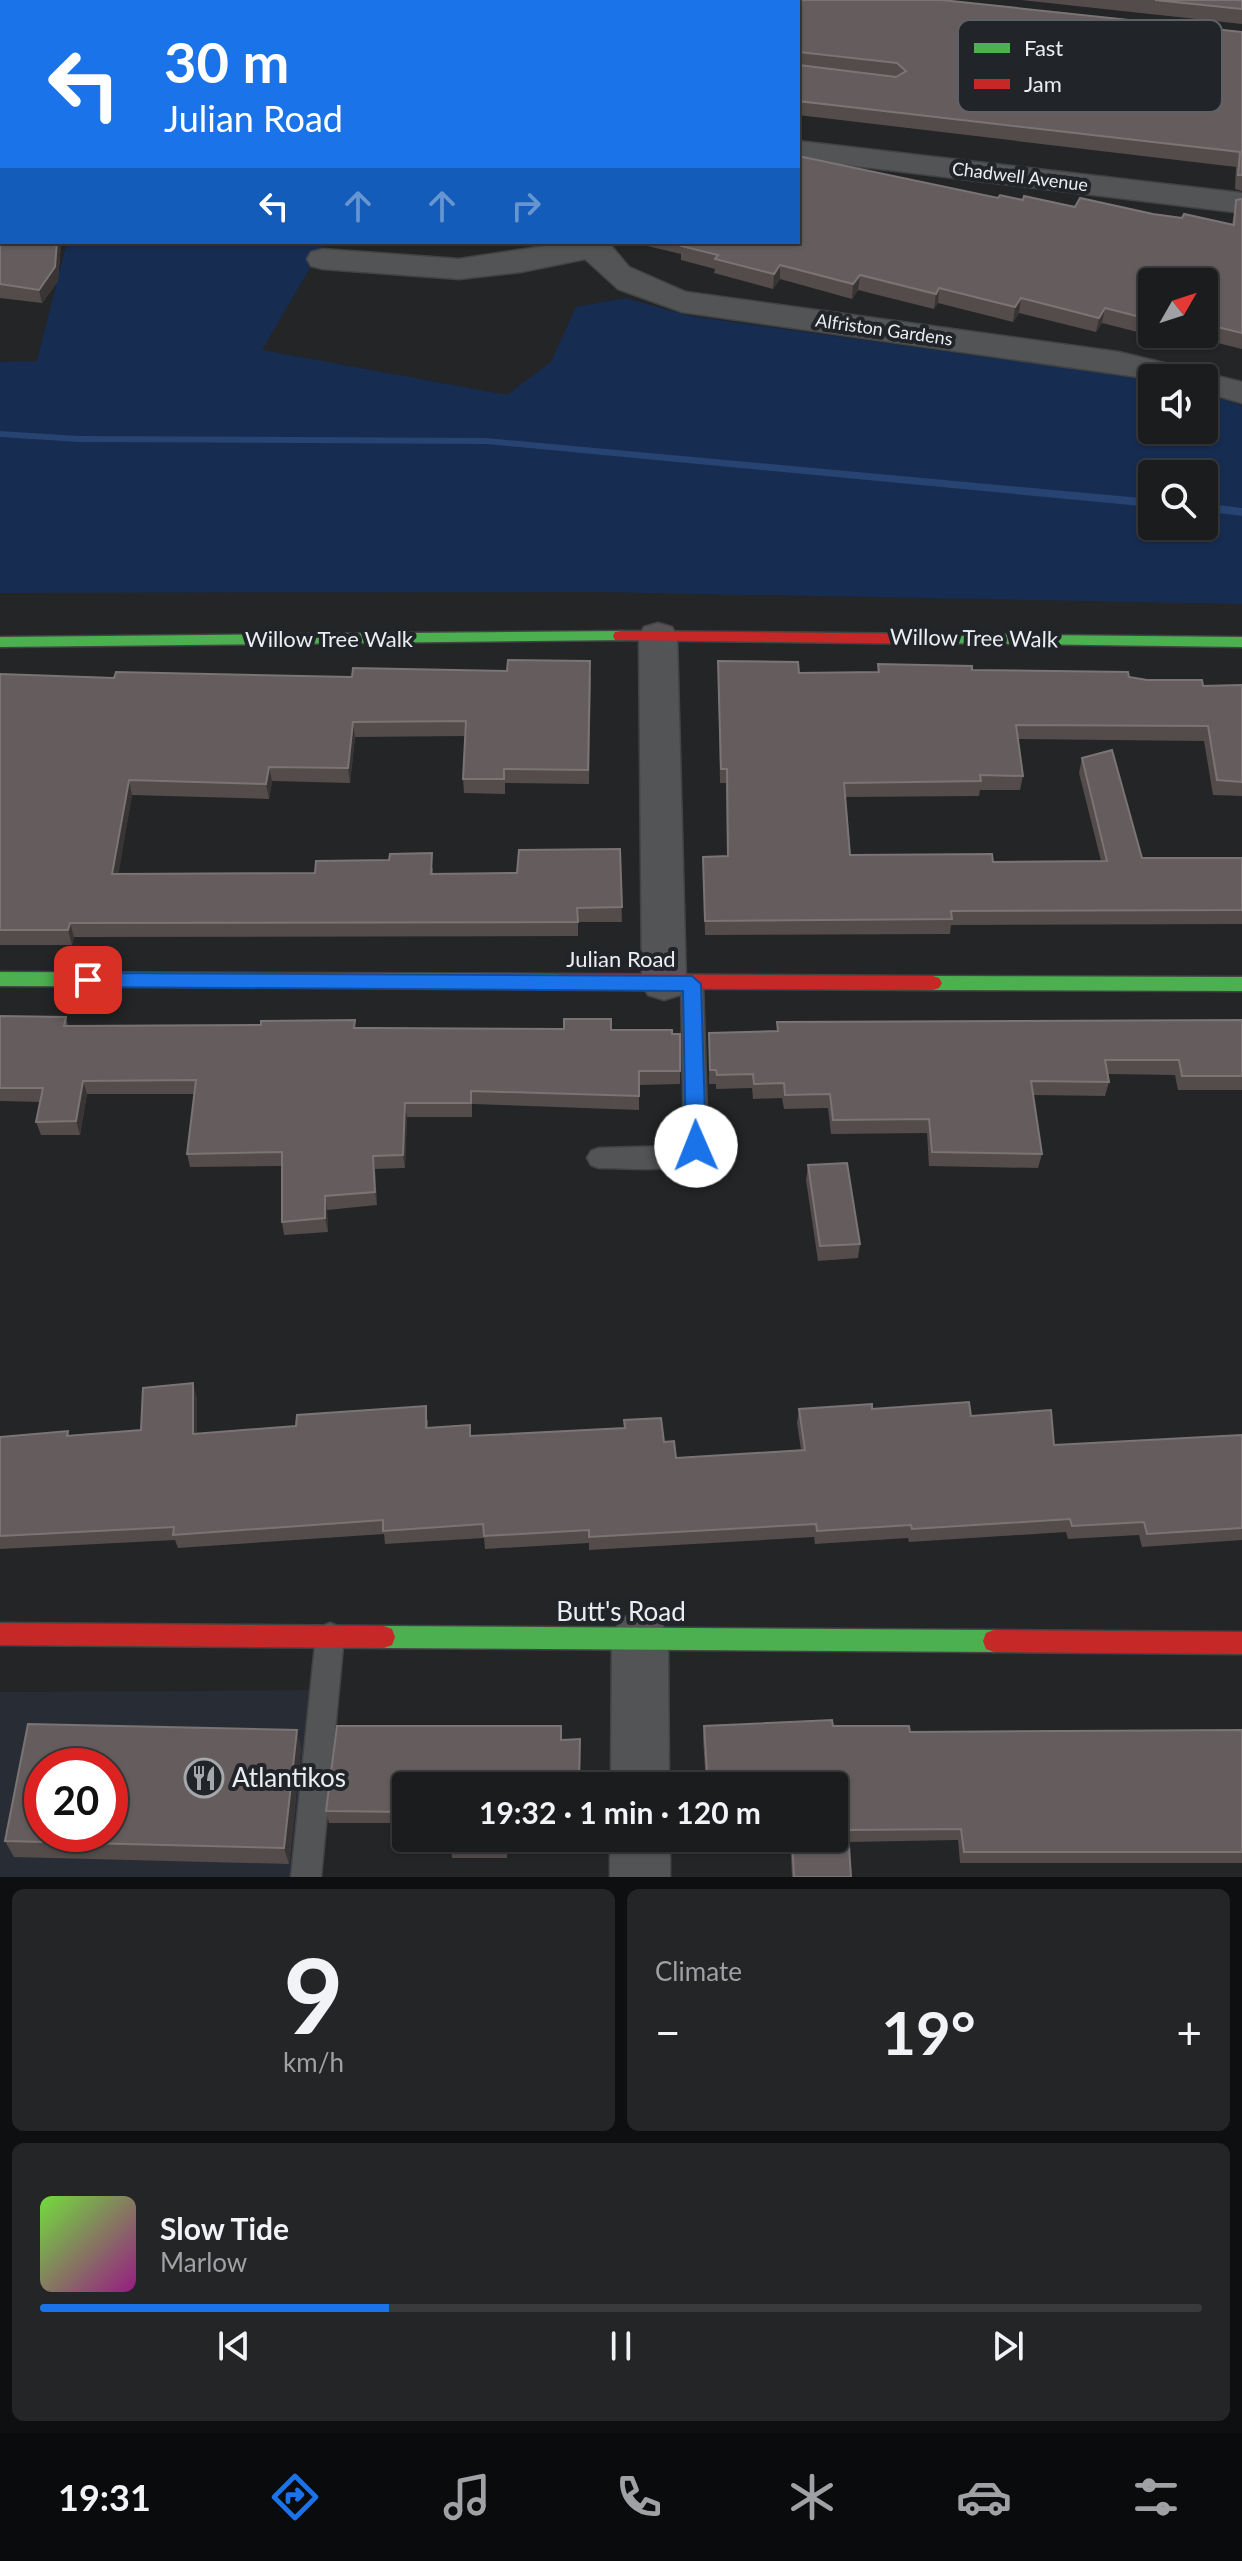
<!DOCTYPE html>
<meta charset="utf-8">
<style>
:root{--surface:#1a1c1d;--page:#232526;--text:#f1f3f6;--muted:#9fa1a4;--line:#383a3b;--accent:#1a73e8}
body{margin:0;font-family:Lato,sans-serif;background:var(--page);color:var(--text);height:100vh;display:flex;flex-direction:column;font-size:30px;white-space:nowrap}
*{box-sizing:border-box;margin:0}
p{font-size:26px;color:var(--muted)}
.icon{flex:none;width:44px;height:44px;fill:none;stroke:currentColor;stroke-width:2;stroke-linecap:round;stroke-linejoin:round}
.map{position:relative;height:1877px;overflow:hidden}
.sheet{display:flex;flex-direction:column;gap:12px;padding:12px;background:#0e0f10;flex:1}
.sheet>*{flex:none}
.banner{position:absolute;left:0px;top:0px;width:800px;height:244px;box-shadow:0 2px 6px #0004,0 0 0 2px var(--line);background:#1a73e8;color:#fff;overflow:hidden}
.needle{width:52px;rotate:51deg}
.controls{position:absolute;left:1138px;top:268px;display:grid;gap:16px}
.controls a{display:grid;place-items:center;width:80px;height:80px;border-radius:8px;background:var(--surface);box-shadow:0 2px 6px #0004,0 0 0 2px var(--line);font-size:40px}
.speed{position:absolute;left:24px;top:1748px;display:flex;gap:16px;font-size:40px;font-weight:700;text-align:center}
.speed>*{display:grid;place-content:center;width:104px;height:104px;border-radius:50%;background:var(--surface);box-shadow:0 2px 6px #0004,0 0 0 2px var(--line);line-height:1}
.speed .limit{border:12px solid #d22;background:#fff;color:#111}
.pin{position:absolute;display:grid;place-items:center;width:68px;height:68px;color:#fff;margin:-34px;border-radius:16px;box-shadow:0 4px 12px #0006}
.me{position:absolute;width:88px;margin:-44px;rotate:359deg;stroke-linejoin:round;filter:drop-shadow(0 0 6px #0008)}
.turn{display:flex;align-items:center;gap:28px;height:168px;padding:0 32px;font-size:36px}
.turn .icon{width:104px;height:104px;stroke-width:2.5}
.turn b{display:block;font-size:56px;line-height:68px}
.lanes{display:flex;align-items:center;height:76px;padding:0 32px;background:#0003;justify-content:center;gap:40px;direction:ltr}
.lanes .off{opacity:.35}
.big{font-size:60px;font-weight:700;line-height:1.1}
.sheet .card{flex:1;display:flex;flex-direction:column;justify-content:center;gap:12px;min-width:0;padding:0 28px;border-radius:12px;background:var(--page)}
.sheet .dial{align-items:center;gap:0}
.dial b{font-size:104px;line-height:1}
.song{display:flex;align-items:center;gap:24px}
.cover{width:96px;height:96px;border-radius:12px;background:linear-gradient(135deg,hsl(100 70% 55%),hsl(310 70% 35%))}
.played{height:8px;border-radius:4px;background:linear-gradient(90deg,var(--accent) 30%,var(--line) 30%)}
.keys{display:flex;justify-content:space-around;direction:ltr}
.heat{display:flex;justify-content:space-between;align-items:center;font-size:44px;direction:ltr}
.sheet .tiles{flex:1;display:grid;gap:12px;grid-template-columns:1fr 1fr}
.card:last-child{grid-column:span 2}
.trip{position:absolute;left:392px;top:1772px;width:456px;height:80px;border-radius:8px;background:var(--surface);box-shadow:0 2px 6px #0004,0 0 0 2px var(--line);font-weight:700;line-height:80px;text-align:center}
.menu{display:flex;height:128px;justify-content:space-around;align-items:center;background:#0a0b0c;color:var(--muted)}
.menu .icon{width:56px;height:56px}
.menu .current{color:var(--accent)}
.menu b{font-size:36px;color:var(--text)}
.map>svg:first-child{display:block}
</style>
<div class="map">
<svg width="1242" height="1877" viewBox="0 0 1242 1877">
<rect width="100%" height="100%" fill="#232527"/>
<!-- built -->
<path fill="#282d35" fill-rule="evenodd" d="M337,1690L318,1877H0V1692ZM42,1766H110V1834H42Z"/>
<!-- green -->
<path fill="#162c51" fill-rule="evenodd" d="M67,242H325L262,350L507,395L551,362L576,307L625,298L690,316L1152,380V430H1204V392L1242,406V604L594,592L0,593V362L37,361ZM1152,474H1204V526H1152Z"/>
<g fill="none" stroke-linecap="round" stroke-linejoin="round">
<!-- stream -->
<g fill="#274371" fill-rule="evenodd">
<path d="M0,431L79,436L486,438L1152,499V507L486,444L79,442L0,437Z"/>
<path d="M1204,503L1242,508V516L1204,511Z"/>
</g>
<defs>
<g id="lane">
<path d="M692,975L700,978L703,984L708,1146C692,1178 629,1167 599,1168L591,1165L587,1158L591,1151L599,1148L677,1146L684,1142L681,984L684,978Z"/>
<path d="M330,1623L340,1627L344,1636L321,1877H291L316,1636L320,1627Z"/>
</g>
<g id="street">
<path d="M120,0H150L119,2Z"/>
<path d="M2,72V90L0,91V73Z"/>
<path d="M798,141L1242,193V213L798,159Z"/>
<path d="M571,242H608L629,267L686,292L1119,352L1242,382V403L1204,392V378L1152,379L682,312L618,289L585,259L521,272L459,279L323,269L311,266L307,259L311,252L323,249L459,259Z"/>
<path d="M658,623L672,627L677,636L686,983L680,995L664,1000L648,995L642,983L639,636L644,627Z"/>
<path d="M640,1611L660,1619L668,1638L669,1786H611L612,1638L620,1619Z"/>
<rect x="610" y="1838" width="60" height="39"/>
</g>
<g id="fast">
<path d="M621,631L627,632L629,636L627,640L0,647V637Z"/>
<path d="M937,634L1242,637V647L931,643L929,639Z"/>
<path d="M0,972L560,974L566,976L569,981L566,986L560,988L0,986Z"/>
<path d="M933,976L1242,977V991L933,990L927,988L924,983L927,978Z"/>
<path d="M384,1626L994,1630L1002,1633L1005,1641L1002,1649L994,1652L384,1648L376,1645L373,1637L376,1629Z"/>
</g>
<g id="jam">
<path d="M621,631L937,634L945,639L937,644L615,640L613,636L615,632Z"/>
<path d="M560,974L933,976L939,978L942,983L939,988L933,990L560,988L554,986L551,981L554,976Z"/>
<path d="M0,1623L384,1626L392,1629L395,1637L392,1645L384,1648L0,1645Z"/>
<path d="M994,1630L1242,1632V1654L994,1652L986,1649L983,1641L986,1633Z"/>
</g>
</defs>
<!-- lane casing -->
<use href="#lane" stroke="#414345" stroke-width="3"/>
<!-- street casing -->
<use href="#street" stroke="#414345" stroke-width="3"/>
<!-- fast casing -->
<use href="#fast" stroke="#414345" stroke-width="3"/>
<!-- jam casing -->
<use href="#jam" stroke="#414345" stroke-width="3"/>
<!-- lane -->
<use href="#lane" fill="#535456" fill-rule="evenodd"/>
<!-- street -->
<use href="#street" fill="#535456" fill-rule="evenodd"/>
<!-- fast -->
<use href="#fast" fill="#4caf50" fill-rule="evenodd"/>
<!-- jam -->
<use href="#jam" fill="#c62828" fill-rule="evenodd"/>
</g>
<!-- wall -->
<g fill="#544b4b" fill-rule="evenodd">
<path d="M1021,0H1242V24Z"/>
<path d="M798,2L1242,32V191L1235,189L1236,167L798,115Z"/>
<path d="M998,198L1153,214L1232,225L1236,200L1242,199V349L1190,336L1185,344L1102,323L1096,332L1019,313L1013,322L938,303L934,309L858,290L852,299L780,279L773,289L714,273L715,269L681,260V254L643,245V242H798ZM1152,282H1204V334H1152Z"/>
<path d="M0,217L2,242H61L58,281L42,303L0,298Z"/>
<path d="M718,661L799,673L877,672L878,664L972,670L1129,677L1203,686L1242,685V796L1213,795L1204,741L1018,739L1023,776L1020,790H980L979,796L845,797L850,855L993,862L1101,861L1079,773L1082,758L1142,858H1242V924L951,925L950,934L705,935L703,857L727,856L726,783H720Z"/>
<path d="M0,674L114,678L591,676L589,784L505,783V794L464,793L463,779L465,736L355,737L350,783L272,781L269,799L132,795L118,874L315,873L433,868V874L517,873L620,849L622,922H578V936L74,937L72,945H0Z"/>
<path d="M0,1016L66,1017L68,1026L611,1030L680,1071V1084L639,1085V1110L472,1104V1117H407L405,1168L375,1169L377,1205L327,1210L328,1232L284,1235L282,1222V1166L190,1167L187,1154L194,1094H87L80,1135H41L36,1122L40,1102L0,1101Z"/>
<path d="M1242,1020V1090H1178L1175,1075L1108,1074L1109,1082L1105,1096L1033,1095L1042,1154L1038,1168L929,1166L927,1133L831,1134L828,1108L784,1109L782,1098L753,1099L752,1088L716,1089V1084H709V1033L777,1031V1022Z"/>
<path d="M808,1165L860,1244L858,1258L818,1261L806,1180Z"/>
<path d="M197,1397V1434L428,1420V1428L471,1436L664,1442L676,1458L801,1450L797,1423L799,1409H872L971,1416L1054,1445L1242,1435V1540L1142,1547L1139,1535L1068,1539L1066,1532L909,1542L908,1538L815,1544L814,1537L589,1550V1543L485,1549L484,1538L385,1544L384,1534L178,1548L175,1540L0,1549V1437L68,1431L69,1435L141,1430Z"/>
<path d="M337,1726H561L562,1740L580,1739V1786H406V1823H329L326,1811Z"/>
<path d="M704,1726H833L910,1732L1242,1730V1863H960L958,1840L849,1842L851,1877H792L790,1838H834V1786H706L703,1738Z"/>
<path d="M301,1747L289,1864L14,1857L5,1841Z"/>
<path d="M451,1838H508L507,1858H452L451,1846Z"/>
</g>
<!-- shaded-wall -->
<g fill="#3a3535">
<path d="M225,0H248L245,2H221Z"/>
<path d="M2,146V166L0,167V147Z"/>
<path d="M57,242H61L58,281L42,303L39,290Z"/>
<path d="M780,265V279L773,289L774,274Z"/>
<path d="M860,275L858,290L852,299L853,284Z"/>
<path d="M939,288L938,303L934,309L936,294Z"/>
<path d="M1021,298L1019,313L1013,322L1015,307Z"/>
<path d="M1105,308L1102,323L1096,332L1099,318Z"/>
<path d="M353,722L355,737L350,783L348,768Z"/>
<path d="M269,767L272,781L269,799L266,784Z"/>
<path d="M129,780L132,795L116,889L112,874Z"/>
<path d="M70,923L74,937L72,945L68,930Z"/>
<path d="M83,1081L87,1094L80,1135L76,1121Z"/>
<path d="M405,1103L407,1117L405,1168L403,1155Z"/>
<path d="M373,1156L375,1169L377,1205L375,1192Z"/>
<path d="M325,1196L327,1210L328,1232L325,1218Z"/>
<path d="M193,1383L197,1397V1448L193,1434Z"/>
<path d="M297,1730L301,1747L289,1864L284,1848Z"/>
</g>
<!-- building -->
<g fill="#655d5d" stroke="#7a7474" stroke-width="2" fill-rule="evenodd">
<path d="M149,0H225L221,2H146Z"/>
<path d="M565,0H633L632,2H564Z"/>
<path d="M706,0H942L1242,32V175H1238L1240,152L798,101V65L896,77L906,71L897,63L799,52L798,58V2H705Z"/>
<path d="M1155,0H1242V9Z"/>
<path d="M2,102V146L0,147V104Z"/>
<path d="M798,156L998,198L1000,195L1023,200L1024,196L1075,207L1080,198L1153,214L1182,218L1184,214L1234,225L1236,200L1242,199V333L1204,324V282H1152V320L1105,308L1099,318L1021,298L1015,307L939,288L936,294L860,275L853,284L780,265L774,274L715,259L718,255L681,246L684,242H798Z"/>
<path d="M2,216V242H57L55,267L39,290L0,284V217Z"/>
<path d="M508,660L590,661L588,770L504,769V779H463L466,721L353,722L348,768L269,767L266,784L129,780L112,874L315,873L316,861L389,860L390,854L432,853L431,874L517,873L519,850L620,849L622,907L577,908L578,922L70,923L68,930H0V674L114,678L116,672L352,677L353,668L507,671Z"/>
<path d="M718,661L798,662L799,673L879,672L878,664L972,666V670L1128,672L1129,677L1147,680H1202L1203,686L1242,685V782L1217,780L1208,726L1016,725L1023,776L980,775L981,781L844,783L850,855L992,854L993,862L1107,861L1082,758L1112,750L1142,858H1242V910L951,911L952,919L705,921L703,857L728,856L727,769H721Z"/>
<path d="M0,1016L66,1017L64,1026L261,1025V1021L355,1020L354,1028H373L564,1029V1019H611V1030H672V1034H680V1071H639V1096L471,1091V1103H405L403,1155L373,1156L375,1192L325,1196V1218L282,1222V1152L187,1154L196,1080L83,1081L76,1121L36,1122L43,1088H0Z"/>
<path d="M1242,1020V1076H1182L1179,1060H1105L1109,1082L1031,1081L1042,1154L932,1152L929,1119L833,1120L830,1094L785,1095L784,1083L754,1084L753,1074L717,1075L716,1070H710L709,1033L778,1031L777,1022Z"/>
<path d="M847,1163L860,1244L820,1246L808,1165Z"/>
<path d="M193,1383V1434L296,1426L297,1415L426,1406V1428L470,1425V1436L625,1428L624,1420L661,1418L664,1442L674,1441L676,1458L805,1450L799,1409L872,1404V1409L969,1402L971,1416L1051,1410L1054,1445L1242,1435V1528L1147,1534L1144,1522L1072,1526L1070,1519L912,1529L911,1525L817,1531L816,1524L589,1537V1530L484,1536L483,1524L383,1531V1520L173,1535L174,1527L0,1536V1437L68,1431L67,1436L141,1430L143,1388Z"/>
<path d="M832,1720L833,1726H909L910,1732L1242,1730V1852H964L961,1829L848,1830L851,1877H794L792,1838H834V1786H708L704,1726Z"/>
<path d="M28,1724L297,1730L284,1848L5,1841ZM42,1766H110V1834H42Z"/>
<path d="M337,1726H561V1740L580,1739L579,1786H406V1812L326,1811Z"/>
<rect x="451" y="1838" width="55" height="8"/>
</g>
<!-- route -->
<path fill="#1a73e8" stroke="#114b97" stroke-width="2" d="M88,973L692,976L701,984L706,1146L696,1154L686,1146L683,991L88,987L79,980Z"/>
<!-- icons -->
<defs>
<symbol id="restaurant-ring" viewBox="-11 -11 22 22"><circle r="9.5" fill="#212429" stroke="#a5a8aa" stroke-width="1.5"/><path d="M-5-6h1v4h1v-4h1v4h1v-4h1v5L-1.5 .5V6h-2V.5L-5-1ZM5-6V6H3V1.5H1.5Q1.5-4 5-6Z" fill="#a5a8aa"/></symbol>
</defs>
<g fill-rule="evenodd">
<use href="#restaurant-ring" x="182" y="1756" width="44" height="44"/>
</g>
<g text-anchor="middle" stroke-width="8" stroke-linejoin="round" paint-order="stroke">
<!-- far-street labels -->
<g font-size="18" fill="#ebeef1" stroke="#212429">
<text transform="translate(1020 177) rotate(7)" y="6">Chadwell Avenue</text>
<text transform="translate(884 330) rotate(8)" y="6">Alfriston Gardens</text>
</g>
<!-- street labels -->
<g font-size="22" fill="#ebeef1" stroke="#212429">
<text transform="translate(974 638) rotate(1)" y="8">Willow Tree Walk</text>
<text x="329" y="647">Willow Tree Walk</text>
<text x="621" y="967">Julian Road</text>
</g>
<!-- near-street labels -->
<g font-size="26" fill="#ebeef1" stroke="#212429">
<text x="621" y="1621">Butt's Road</text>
</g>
<!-- near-poi labels -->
<g font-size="26" fill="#ebeef1" stroke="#212429" text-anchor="start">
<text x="232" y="1787">Atlantikos</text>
</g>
</g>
<!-- legend -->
<rect x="958" y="20" width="264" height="92" rx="12" fill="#212429" stroke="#5e6165" stroke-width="2"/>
<rect x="974" y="43" width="36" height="10" fill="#4caf50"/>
<rect x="974" y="79" width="36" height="10" fill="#c62828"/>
<g font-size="22" fill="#ebeef1">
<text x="1024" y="56">Fast</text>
<text x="1024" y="92">Jam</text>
</g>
</svg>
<div class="controls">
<a><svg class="needle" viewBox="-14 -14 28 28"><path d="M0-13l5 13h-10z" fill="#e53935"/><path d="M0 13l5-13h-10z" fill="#9fa1a4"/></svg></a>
<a><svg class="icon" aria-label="sound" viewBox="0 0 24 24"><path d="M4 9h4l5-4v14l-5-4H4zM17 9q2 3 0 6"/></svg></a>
<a><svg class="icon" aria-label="search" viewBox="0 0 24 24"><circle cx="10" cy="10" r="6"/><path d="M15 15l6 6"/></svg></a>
</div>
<div class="speed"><div class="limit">20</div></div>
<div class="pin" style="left:88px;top:980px;background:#d93025"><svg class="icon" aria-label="arrive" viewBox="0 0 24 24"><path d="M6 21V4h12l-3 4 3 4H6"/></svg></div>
<svg class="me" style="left:696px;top:1146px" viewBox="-20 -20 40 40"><circle r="19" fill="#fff"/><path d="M0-13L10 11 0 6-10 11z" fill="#1a73e8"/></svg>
<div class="trip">19:32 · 1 min · 120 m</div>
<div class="banner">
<div class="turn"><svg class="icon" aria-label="left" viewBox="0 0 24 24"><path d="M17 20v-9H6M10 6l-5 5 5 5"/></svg><div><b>30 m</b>Julian Road</div></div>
<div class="lanes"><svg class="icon" aria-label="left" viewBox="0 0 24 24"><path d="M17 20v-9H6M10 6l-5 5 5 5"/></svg><svg class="icon off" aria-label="ahead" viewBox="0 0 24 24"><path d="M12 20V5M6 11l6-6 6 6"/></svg><svg class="icon off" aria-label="ahead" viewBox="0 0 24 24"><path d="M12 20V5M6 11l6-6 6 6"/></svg><svg class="icon off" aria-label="right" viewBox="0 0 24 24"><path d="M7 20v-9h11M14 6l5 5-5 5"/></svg></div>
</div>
</div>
<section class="sheet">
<div class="tiles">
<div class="card dial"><b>9</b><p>km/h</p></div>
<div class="card"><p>Climate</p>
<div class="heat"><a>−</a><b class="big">19°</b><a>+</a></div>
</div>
<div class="card">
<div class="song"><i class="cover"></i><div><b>Slow Tide</b><p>Marlow</p></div></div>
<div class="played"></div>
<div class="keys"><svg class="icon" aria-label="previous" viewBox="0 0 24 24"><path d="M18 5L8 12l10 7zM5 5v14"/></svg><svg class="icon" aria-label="pause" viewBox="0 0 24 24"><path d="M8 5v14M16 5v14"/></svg><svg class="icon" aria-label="next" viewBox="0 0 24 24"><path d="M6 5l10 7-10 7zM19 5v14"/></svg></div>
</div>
</div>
</section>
<nav class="menu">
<b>19:31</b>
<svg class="icon current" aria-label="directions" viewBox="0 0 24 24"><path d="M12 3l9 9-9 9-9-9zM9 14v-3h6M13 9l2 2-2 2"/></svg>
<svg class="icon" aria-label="music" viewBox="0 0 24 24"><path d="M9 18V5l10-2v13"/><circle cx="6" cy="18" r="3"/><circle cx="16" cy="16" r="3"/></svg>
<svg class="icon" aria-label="phone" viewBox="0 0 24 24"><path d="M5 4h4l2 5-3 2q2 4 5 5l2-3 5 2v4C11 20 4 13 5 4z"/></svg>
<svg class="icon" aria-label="climate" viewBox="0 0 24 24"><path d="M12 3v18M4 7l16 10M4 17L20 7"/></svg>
<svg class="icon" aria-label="car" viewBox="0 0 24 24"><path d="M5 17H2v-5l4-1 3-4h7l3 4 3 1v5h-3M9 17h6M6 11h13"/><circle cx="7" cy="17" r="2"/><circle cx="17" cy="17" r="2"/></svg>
<svg class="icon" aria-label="filters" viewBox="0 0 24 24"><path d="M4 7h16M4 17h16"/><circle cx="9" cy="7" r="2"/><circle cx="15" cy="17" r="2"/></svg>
</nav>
